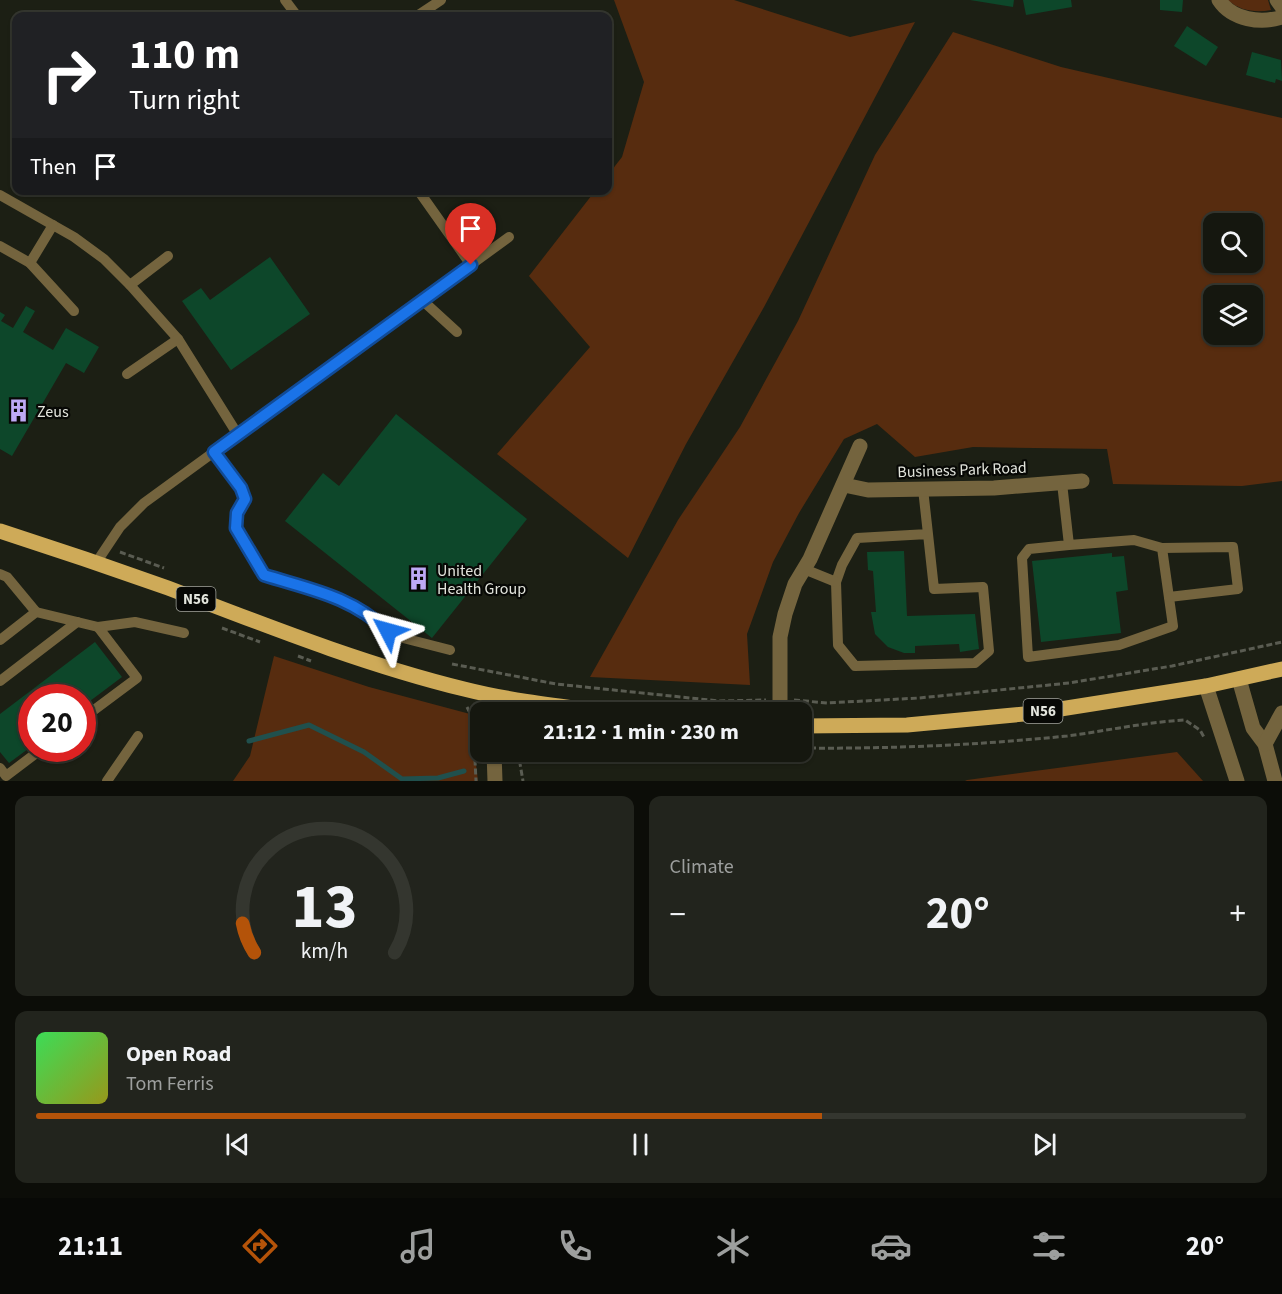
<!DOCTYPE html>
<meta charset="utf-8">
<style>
:root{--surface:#15170f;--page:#22241d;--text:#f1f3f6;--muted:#9d9f9e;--line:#34362f;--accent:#b45309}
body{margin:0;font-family:"Source Sans 3",sans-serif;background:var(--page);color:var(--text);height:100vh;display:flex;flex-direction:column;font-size:22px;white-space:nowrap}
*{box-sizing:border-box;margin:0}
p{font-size:20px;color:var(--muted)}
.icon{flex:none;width:33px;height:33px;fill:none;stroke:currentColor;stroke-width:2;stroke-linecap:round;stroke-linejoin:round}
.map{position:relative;height:781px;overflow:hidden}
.panel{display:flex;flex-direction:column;gap:15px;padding:15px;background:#0c0d08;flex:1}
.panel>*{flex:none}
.hud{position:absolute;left:12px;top:12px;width:600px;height:183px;border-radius:12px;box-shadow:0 2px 4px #0004,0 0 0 2px var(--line);background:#202124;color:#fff;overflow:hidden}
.buttons{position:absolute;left:1203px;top:213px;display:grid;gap:12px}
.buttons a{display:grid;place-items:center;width:60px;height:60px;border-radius:12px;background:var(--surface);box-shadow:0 2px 4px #0004,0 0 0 2px var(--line);font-size:30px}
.speed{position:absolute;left:18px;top:684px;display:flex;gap:12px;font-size:30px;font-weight:700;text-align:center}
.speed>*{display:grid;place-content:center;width:78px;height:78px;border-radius:50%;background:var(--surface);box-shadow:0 2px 4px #0004,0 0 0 2px var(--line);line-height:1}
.speed .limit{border:9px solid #d22;background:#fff;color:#111}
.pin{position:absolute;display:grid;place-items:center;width:51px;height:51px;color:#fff;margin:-62px -26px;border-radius:50% 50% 50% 0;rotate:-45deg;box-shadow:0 0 6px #0007}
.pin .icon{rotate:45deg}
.me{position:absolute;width:66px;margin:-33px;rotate:309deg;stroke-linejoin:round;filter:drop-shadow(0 0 4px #0008)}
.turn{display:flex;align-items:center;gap:21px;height:126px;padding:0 18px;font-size:27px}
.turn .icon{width:78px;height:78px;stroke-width:2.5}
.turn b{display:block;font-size:42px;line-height:51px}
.then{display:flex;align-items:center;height:57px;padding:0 18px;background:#0003;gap:12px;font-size:22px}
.big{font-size:45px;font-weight:700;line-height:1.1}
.panel .card{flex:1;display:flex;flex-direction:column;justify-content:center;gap:9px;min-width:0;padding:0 21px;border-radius:12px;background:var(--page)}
.panel .dial{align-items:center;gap:0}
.dial svg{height:156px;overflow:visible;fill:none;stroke:var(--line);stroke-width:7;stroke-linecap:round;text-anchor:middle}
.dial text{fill:var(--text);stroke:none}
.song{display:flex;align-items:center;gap:18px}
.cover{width:72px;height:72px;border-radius:9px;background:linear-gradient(135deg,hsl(130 70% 55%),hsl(60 70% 35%))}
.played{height:6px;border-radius:3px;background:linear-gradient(90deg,var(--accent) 65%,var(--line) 65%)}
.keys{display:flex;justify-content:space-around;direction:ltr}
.heat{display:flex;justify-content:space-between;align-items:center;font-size:33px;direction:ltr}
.panel .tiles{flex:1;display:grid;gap:15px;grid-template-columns:1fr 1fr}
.card:last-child{grid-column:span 2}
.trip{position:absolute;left:470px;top:702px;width:342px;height:60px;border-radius:12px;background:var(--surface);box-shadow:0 2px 4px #0004,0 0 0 2px var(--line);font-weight:700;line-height:60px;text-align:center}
.tab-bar{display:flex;height:96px;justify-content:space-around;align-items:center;background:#080906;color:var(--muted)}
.tab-bar .icon{width:42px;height:42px}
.tab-bar .current{color:var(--accent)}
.tab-bar b{font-size:27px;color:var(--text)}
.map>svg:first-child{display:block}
</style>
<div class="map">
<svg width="1282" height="781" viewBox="0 0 1282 781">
<rect width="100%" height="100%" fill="#1c1f14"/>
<!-- green -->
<g fill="#572c0f" fill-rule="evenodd">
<path d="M614,0H734L850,37L915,22L764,307L686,444L628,558L497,454L590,347L529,276L595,191L608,190V175L622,157L644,82Z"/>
<path d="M1228,0H1268L1271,10C1256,13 1240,11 1228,0Z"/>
<path d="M953,32L1061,67L1282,118V481L1242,486L1113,484L1107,449L973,447L915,457L877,424L844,439L799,513L773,562L747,634L750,685L590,677L678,520L740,427L798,321L875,155ZM1214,224H1252V262H1214ZM1214,296H1252V334H1214Z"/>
<path d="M274,656L369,687L470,714L478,781H233L250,756Z"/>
<path d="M1177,752L1203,781H965L967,780Z"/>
</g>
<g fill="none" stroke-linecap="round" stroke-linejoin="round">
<!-- stream -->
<path stroke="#20504d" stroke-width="5" d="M249,741L309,725L364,752L402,779L438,778L464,771"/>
</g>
<!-- building -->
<g fill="#0d472a">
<path d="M970,0H1014L1013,7Z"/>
<path d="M1023,0H1071L1072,7L1026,15Z"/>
<path d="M1160,0H1183L1182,12L1160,10Z"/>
<path d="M512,10L527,16H509Z"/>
<path d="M1187,26L1218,47L1206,66L1174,46Z"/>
<path d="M1252,52L1281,60L1282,81L1276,79L1275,83L1246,75Z"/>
<path d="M270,257L310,314L231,370L182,301L201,288L210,300Z"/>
<path d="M26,306L35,311L23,332L53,350L66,328L99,347L84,373L66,363L12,456L0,449V312L5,315L1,321L13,328Z"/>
<path d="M396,414L527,519L432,638L285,521L323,473L339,486Z"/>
<path d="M904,551L907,616L975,614L979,649L960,652L959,644L915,646V653H904L888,647L875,634L871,612H876L873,571L868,570L867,552Z"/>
<path d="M1112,553V557L1124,556L1128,590L1116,592L1121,633L1041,642L1032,561Z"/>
<path d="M95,642L122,677L82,707V698H32V746L9,763L0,752V714Z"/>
</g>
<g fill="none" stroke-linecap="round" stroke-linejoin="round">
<!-- path -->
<g stroke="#5a5c52" stroke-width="3" stroke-dasharray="6 3" stroke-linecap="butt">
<path d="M120,552L164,568"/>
<path d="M222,628L260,642"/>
<path d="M298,656L311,661"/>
<path d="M452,664L556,684L719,701L766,700"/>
<path d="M794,700L827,703L919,698L1069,683L1172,666L1282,642"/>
<path d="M467,707L473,719L476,781"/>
<path d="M801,748C890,749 979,745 1067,736C1106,731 1146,722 1185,720L1200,730L1205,739"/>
<path d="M518,752L523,781"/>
</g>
<!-- service -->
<g stroke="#74643e" stroke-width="10">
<path d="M285,0L297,16"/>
<path d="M417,16L441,0"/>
<path d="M418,190L471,265"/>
<path d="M0,195L74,237L104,259L130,285L178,339L238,435"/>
<path d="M0,246L30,263L74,311"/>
<path d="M30,263L53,225"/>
<path d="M130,285L168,256"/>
<path d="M422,300L457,332"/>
<path d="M127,374L178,339"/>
<path d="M214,452L241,488L245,499L237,514L236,528L264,575L343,599L375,620L388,631L403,638L450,650"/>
<path d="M1062,483L1069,545L1029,549L1022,558L1028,657L1119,645L1173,626L1162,548L1134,540L1069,545"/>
<path d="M923,489L928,534L857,538L842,565L836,582L838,645L855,666L975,663L989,651L983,587L934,589L928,534"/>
<path d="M1162,548L1233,547L1238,589L1169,597"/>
<path d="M96,563L120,527L144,503L509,237"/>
<path d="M804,569L836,582"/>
<path d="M0,574L7,577L36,612"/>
<path d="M0,640L36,612L98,627L135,622L184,633"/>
<path d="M0,681L77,622"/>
<path d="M82,719L137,678L98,627"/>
<path d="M0,768L6,776L43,748"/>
<path d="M107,781L138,736"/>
</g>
<!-- minor -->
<g stroke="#74643e" stroke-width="15">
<path d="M1219,0C1232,20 1261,24 1282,17"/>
<path d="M1277,0L1282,7"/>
<path d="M844,485L868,490L994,488L1082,481"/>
<path d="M1239,679L1253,728L1265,744L1275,781"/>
<path d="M1206,686L1237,781"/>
<path d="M500,712L502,698"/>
<path d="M780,712V637L785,614L795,584L810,559L860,446"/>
<path d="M1265,744L1282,713"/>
<path d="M494,752L495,781"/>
</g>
<!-- primary -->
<g stroke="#ceaa58" stroke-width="15">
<path d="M0,531C56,549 112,568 168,588C265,625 362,664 464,689C511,701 559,706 607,712"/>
<path d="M801,726L907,725L1035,713L1206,686L1282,669"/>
</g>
</g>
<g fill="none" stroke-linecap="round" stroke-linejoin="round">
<defs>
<path id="route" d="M388,631C350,596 312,590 264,575L236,528L237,513L245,499L241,488L214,452L471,265"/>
</defs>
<!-- route casing -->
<use href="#route" stroke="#114b97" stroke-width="15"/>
<!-- route -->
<use href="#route" stroke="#1a73e8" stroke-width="10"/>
</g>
<!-- icons -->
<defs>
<symbol id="building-bare" viewBox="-9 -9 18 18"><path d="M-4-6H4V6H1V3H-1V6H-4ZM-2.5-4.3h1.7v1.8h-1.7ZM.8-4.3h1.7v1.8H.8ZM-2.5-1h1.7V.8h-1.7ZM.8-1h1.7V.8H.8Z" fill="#bda9f5" stroke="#070805" stroke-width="2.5" paint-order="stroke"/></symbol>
</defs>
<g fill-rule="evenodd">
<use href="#building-bare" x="2" y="394" width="33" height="33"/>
<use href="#building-bare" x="402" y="562" width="33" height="33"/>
</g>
<g text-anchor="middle" stroke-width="4.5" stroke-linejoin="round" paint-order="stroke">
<!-- shield labels -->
<g fill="#070805" stroke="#a1a39c" stroke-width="1.5">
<rect x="176.5" y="587" width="39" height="24" rx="4.5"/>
<rect x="1023.5" y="699" width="39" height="24" rx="4.5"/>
</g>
<g font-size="15" font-weight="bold" fill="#e3e5dd">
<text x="196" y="604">N56</text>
<text x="1043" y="716">N56</text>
</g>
<!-- poi labels -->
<g font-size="16" fill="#e3e5dd" stroke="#070805" text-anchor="start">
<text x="37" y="417">Zeus</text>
<text x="437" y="576">United<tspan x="437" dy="18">Health Group</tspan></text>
</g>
<!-- street labels -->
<g font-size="16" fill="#e3e5dd" stroke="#070805">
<text transform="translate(962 469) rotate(-2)" y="6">Business Park Road</text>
</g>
</g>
</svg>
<div class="buttons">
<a><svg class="icon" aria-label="search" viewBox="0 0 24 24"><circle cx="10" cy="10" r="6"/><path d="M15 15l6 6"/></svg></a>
<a><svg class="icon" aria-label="layers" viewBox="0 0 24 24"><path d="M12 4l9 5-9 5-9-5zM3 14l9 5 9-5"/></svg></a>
</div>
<div class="speed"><div class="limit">20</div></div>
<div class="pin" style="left:471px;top:265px;background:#d93025"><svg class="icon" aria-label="arrive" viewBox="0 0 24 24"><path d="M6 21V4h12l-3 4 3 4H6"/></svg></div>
<svg class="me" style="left:388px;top:631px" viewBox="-20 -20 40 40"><path d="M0-17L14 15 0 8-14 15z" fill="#1a73e8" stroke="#fff" stroke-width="4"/></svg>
<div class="trip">21:12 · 1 min · 230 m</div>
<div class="hud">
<div class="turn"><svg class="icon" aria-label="right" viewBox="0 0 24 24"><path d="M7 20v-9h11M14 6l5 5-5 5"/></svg><div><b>110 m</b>Turn right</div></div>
<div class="then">Then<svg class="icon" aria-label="arrive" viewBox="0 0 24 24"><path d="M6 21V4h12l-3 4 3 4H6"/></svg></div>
</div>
</div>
<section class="panel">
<div class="tiles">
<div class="card dial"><svg viewBox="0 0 100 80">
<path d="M14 69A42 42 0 1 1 86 69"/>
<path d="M14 69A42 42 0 0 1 8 54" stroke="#b45309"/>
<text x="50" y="56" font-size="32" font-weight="700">13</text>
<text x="50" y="72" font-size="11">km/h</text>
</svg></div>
<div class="card"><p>Climate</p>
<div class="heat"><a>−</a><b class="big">20°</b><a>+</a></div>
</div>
<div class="card">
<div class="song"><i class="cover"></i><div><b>Open Road</b><p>Tom Ferris</p></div></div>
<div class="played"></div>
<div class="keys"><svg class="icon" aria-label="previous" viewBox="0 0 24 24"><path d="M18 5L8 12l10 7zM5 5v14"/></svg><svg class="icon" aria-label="pause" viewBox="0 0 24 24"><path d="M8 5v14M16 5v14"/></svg><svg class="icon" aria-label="next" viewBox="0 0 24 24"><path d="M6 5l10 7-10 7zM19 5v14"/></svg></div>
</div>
</div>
</section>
<nav class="tab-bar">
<b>21:11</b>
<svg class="icon current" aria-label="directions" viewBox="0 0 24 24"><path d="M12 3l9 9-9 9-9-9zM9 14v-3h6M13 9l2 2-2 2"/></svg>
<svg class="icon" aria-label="music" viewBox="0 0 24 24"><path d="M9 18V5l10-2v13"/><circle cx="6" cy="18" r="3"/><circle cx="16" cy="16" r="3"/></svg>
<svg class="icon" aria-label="phone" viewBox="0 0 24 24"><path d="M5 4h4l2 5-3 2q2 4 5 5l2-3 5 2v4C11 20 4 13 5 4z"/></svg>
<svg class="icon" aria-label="climate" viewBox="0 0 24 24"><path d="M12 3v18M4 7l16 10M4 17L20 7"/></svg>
<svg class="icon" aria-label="car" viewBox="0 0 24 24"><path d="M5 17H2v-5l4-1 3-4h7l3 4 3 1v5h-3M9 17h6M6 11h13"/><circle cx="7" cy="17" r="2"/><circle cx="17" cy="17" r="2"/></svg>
<svg class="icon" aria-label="filters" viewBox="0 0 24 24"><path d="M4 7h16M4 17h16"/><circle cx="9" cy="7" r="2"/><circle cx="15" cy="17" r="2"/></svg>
<b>20°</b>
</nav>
